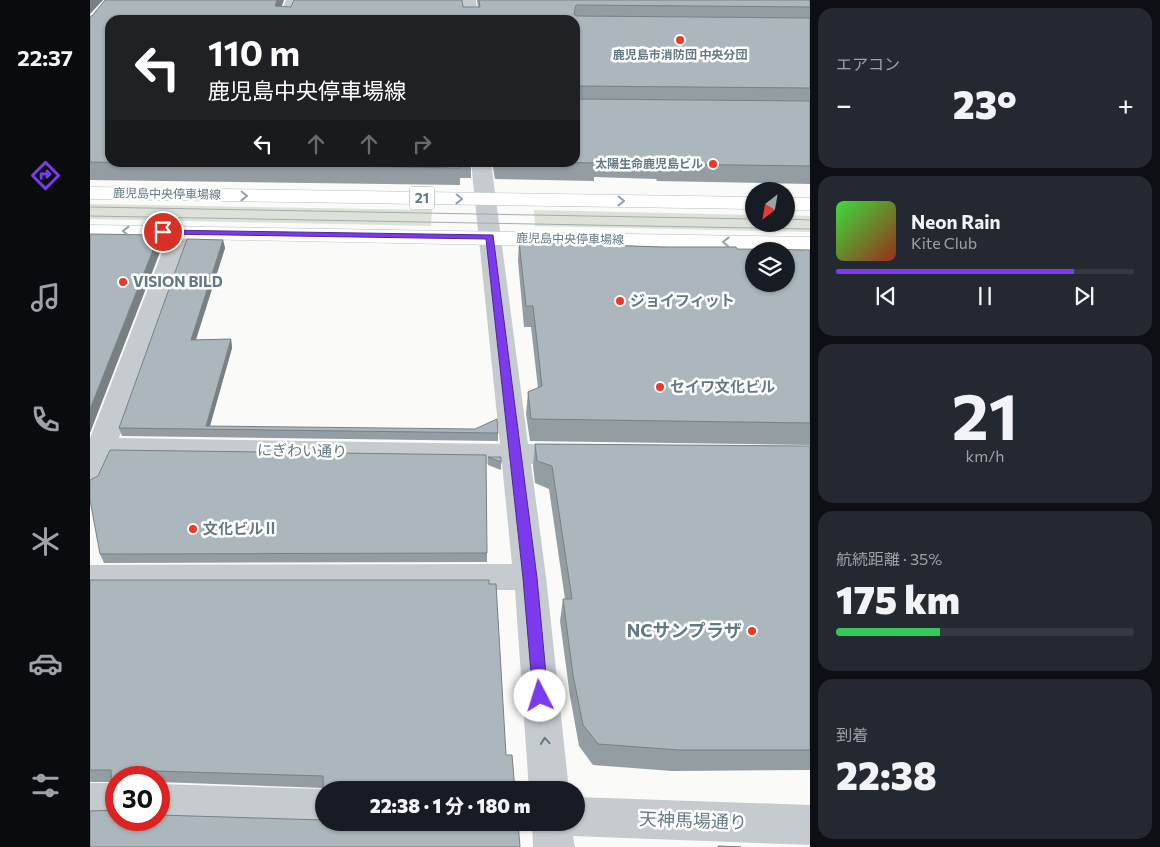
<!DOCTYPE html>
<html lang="ja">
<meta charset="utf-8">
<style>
:root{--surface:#171b24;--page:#242831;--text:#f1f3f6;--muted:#9ea1a6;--line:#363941;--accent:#7c3aed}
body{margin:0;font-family:Commissioner,"Noto Sans JP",sans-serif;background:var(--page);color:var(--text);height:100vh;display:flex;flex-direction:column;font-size:19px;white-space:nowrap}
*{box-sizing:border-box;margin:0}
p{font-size:16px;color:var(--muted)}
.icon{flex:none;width:28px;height:28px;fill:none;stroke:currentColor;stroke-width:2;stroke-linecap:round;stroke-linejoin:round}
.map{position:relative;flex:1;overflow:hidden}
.panel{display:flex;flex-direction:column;gap:8px;padding:8px;background:#0d0f14;width:350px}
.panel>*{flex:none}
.guide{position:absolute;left:15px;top:15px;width:475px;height:152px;border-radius:15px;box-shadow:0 1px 4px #0004;background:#202124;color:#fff;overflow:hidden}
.needle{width:32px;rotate:211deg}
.tools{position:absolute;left:655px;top:182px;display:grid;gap:10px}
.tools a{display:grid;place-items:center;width:50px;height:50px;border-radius:50%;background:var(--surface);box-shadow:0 1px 4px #0004;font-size:25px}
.speed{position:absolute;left:15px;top:766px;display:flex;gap:10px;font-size:25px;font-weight:700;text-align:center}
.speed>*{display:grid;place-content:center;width:65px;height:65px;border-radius:50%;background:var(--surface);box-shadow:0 1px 4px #0004;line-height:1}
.speed .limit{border:8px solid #d22;background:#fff;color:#111}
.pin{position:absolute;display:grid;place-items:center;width:42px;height:42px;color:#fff;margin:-21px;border:2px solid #fff;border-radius:50%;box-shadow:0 1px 5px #0007}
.me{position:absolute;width:55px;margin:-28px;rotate:355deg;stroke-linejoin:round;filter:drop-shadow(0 0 4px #0008)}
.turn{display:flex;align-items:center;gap:18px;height:105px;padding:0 20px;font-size:22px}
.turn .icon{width:65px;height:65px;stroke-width:2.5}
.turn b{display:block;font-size:35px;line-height:42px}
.lanes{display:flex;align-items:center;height:48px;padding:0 20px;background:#0003;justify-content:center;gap:25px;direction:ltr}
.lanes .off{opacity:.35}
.big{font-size:38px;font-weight:800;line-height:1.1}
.panel .widget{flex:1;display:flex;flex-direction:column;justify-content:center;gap:8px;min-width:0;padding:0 18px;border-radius:15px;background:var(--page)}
.panel .dial{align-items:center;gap:0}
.dial b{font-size:65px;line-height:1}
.song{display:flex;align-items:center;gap:15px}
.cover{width:60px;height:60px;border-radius:8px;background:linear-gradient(135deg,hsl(120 70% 55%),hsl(10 70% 35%))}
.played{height:5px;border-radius:2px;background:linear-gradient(90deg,var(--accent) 80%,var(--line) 80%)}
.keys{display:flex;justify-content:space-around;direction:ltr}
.heat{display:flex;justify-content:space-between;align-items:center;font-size:28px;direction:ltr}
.charge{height:8px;border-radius:4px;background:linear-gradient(90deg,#34c759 35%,var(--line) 0)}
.trip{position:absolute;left:225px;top:781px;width:270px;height:50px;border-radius:25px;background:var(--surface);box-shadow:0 1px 4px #0004;font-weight:800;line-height:50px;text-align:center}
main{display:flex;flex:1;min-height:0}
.menu{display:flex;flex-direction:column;width:90px;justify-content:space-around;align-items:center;background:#090b0e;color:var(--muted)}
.menu .icon{width:35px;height:35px}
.menu .selected{color:var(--accent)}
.menu b{font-size:22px;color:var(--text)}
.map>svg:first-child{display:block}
</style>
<main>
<nav class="menu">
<b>22:37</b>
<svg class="icon selected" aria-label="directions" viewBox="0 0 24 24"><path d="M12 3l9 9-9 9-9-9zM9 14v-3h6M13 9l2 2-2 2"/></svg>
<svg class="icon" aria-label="music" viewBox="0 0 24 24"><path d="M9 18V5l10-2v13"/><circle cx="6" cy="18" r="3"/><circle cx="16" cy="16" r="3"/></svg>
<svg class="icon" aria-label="phone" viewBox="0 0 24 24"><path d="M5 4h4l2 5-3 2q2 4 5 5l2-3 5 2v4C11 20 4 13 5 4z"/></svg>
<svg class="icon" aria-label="climate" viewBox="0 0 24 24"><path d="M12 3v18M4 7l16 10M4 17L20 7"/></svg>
<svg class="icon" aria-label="car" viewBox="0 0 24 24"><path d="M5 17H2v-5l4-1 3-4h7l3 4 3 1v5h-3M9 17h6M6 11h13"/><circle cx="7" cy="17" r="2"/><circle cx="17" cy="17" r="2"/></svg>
<svg class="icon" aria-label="filters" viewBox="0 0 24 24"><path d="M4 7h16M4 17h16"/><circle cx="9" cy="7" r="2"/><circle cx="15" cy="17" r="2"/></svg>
</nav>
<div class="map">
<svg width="720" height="847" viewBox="0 0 720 847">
<rect width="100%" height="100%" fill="#fafaf8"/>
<!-- green -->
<g fill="#dde2d8">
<path d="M0,204L342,210L341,226L0,219Z"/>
<path d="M444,210L664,215V224H696V215L720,216V232L445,226Z"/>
</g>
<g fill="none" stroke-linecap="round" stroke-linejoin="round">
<defs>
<g id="primary">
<path d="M0,187L664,197V209L0,199Z"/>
<rect x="696" y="198" width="24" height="12"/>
<path d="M0,225L720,237V251L0,237Z"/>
</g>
</defs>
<!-- primary casing -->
<use href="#primary" stroke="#b8bfc2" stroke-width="1"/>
<!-- street -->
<g fill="#c5cbce" fill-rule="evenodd">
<path d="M196,0H210L202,20H188Z"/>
<path d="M372,0H386L388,20H374Z"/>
<path d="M381,162H401L438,444L481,445L491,448L495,455L491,462L481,465L441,464L456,577L479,790H439L425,590L0,591V565L422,564L412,464L22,458L10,485L0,489V438L80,232L83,227L91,226L99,227L102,232L29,438L410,444Z"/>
<path d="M0,783H26V820H30L0,821Z"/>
<path d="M69,784L234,789V822H248L234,829L69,824L60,820H69Z"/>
<path d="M486,797L720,805V845L483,836L485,847H443L442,822H486Z"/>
</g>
<!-- primary -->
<use href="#primary" fill="#fff" fill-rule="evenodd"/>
<!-- tram -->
<g stroke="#a4adb2" stroke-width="1">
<path d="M0,207L664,219"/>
<path d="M0,216L720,229"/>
<path d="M696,219L720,220"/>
</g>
</g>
<!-- wall -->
<g fill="#939da2">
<path d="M387,0H720V184L567,181L566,179L504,177V181L405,179L402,162H485V20L20,162H381V178H370V185L0,180V16L192,7H388Z"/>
<path d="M133,240L135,248L106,340L141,339L142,348L120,426L408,433V441L32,436L29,428Z"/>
<path d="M429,241L484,244L647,249L720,250V445L440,441L436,414L438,392L448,388L441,327H434L428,261Z"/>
<path d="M445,444L720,446V770L582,771L503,765L489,746L480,696L470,621L473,599H475L459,489L445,483L443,466Z"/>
<path d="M398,457L411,462V470L398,465Z"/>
<path d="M397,553V562L14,563L10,554Z"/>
<path d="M0,580H399L234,790V810L233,788L69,782V778H26V820L0,847L24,810L22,807L21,782H0Z"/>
</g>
<!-- shaded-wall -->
<g fill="#788084">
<path d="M0,0H13L0,14Z"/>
<path d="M187,0H194L187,20L185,6Z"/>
<path d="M69,235L72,247L0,433V409Z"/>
<path d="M133,240L135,248L103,348L101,340Z"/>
<path d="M141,339L142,348L119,429L116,426Z"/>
<path d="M64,771L67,778H62V773Z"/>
</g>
<!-- building -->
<g fill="#abb7bc" stroke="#788084" fill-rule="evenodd">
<path d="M15,0H187L185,6L201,7L204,0H372L373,7H390L389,0H720V7L486,5L484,14L486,16L720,18V88L487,86L485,96V20H20V162H370V168L0,162V16H2Z"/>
<path d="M485,98L487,99L720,101V166L570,164L569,161L504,160L506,163L458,162H485Z"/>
<path d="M0,234L69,235L0,409Z"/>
<path d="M97,239L133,240L101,340L141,339L116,426L385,429L407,419L408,433L29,428Z"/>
<path d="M429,241H484V244L571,247H646L647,249L720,250V423L441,419L438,392L452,386L443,306H436ZM664,251H696V284H664Z"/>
<path d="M445,444L720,446V750H589L508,744L493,725L483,675L473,599H482L462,466L447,461Z"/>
<path d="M20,450L396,455L397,553L10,554L0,500V480L8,476Z"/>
<path d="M398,457H411V462Z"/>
<path d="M0,580H399V584H406L416,755H422L425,790H234V809L233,776L64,771L62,773V778H26V820H69V815L232,820L234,819V822H428L430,847H0V811L25,810V808L22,807L21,770H0Z"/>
<path d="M628,846L651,847H628Z"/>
</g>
<!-- one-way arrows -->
<defs><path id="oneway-chevron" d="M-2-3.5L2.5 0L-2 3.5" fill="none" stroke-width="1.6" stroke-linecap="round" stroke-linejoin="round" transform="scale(1.25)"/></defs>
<g stroke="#92a2aa">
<use href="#oneway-chevron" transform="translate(154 196) rotate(1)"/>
<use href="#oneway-chevron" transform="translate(369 199) rotate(1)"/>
<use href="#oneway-chevron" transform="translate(531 201) rotate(1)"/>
<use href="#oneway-chevron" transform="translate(36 231) rotate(-179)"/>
<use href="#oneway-chevron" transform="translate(636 242) rotate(-179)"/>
</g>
<use stroke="#637a85" href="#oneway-chevron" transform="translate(455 741) rotate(-95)"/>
<!-- route -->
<path fill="#7c3aed" stroke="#51269a" d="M70,230L403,235L447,578L458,696L456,701L450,703L445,701L443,696L433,578L396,239L73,234L70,233Z"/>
<!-- markers -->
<g fill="#f03822" stroke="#fff" stroke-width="2">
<circle cx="590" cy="40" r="5"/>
<circle cx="623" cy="164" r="5"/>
<circle cx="33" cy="282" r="5"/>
<circle cx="530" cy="301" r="5"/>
<circle cx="570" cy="387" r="5"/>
<circle cx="103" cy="529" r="5"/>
<circle cx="662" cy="631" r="5"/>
</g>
<g text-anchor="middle" stroke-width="5" stroke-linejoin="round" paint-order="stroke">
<!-- far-poi labels -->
<g font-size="12" font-weight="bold" fill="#637a85" stroke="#fff">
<text x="590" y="59">鹿児島市消防団 中央分団</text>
<text x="613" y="168" text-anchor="end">太陽生命鹿児島ビル</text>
</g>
<!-- far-street labels -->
<g font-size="12" fill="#637a85" stroke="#fff">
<text transform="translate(77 194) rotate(1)" y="4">鹿児島中央停車場線</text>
<text transform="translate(480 239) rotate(1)" y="4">鹿児島中央停車場線</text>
</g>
<!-- shield labels -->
<rect fill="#fff" stroke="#92a2aa" stroke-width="1" x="319.5" y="186.5" width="25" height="23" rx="4"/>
<g font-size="14" font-weight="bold" fill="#637a85">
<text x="332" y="203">21</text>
</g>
<!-- poi labels -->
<g font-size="15" font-weight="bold" fill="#637a85" stroke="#fff" text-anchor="start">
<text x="43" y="287">VISION BILD</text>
<text x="540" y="306">ジョイフィット</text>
<text x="580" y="392">セイワ文化ビル</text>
<text x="113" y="534">文化ビルⅡ</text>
</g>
<!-- street labels -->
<g font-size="15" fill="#637a85" stroke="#fff">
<text transform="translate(212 451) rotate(1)" y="5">にぎわい通り</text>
</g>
<!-- near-poi labels -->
<g font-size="18" font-weight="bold" fill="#637a85" stroke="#fff" text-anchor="end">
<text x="652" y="637">NCサンプラザ</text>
</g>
<!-- near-street labels -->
<g font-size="18" fill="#637a85" stroke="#fff">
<text transform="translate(603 821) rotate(2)" y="6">天神馬場通り</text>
</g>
</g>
</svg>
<div class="tools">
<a><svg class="needle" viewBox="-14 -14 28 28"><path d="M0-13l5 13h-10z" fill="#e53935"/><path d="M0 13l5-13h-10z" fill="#9ea1a6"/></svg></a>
<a><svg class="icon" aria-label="layers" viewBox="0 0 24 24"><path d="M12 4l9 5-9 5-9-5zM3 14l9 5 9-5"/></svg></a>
</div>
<div class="speed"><div class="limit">30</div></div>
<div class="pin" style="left:73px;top:232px;background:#d93025"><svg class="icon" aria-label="arrive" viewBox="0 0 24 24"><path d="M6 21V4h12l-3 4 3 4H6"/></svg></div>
<svg class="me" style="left:450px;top:696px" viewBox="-20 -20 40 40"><circle r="19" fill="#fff"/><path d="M0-13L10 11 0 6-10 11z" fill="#7c3aed"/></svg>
<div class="trip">22:38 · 1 分 · 180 m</div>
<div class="guide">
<div class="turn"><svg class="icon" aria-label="left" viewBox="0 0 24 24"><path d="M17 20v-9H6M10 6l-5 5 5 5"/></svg><div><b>110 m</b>鹿児島中央停車場線</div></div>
<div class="lanes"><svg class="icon" aria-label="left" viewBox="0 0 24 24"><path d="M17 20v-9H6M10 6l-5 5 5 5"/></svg><svg class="icon off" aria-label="ahead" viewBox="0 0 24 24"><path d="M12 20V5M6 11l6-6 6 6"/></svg><svg class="icon off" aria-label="ahead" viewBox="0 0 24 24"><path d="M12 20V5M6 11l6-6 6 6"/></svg><svg class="icon off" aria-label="right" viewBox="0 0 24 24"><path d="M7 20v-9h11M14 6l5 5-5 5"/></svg></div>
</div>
</div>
<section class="panel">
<div class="widget"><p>エアコン</p>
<div class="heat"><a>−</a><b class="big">23°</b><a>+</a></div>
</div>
<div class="widget">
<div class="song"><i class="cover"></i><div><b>Neon Rain</b><p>Kite Club</p></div></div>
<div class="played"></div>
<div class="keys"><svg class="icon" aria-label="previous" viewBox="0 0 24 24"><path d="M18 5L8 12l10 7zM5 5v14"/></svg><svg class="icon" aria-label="pause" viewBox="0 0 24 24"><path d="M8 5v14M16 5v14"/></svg><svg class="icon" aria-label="next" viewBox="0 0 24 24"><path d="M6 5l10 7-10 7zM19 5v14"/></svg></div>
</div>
<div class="widget dial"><b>21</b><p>km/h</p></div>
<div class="widget"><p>航続距離 · 35%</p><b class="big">175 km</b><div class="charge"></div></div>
<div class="widget"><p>到着</p><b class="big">22:38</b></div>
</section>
</main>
